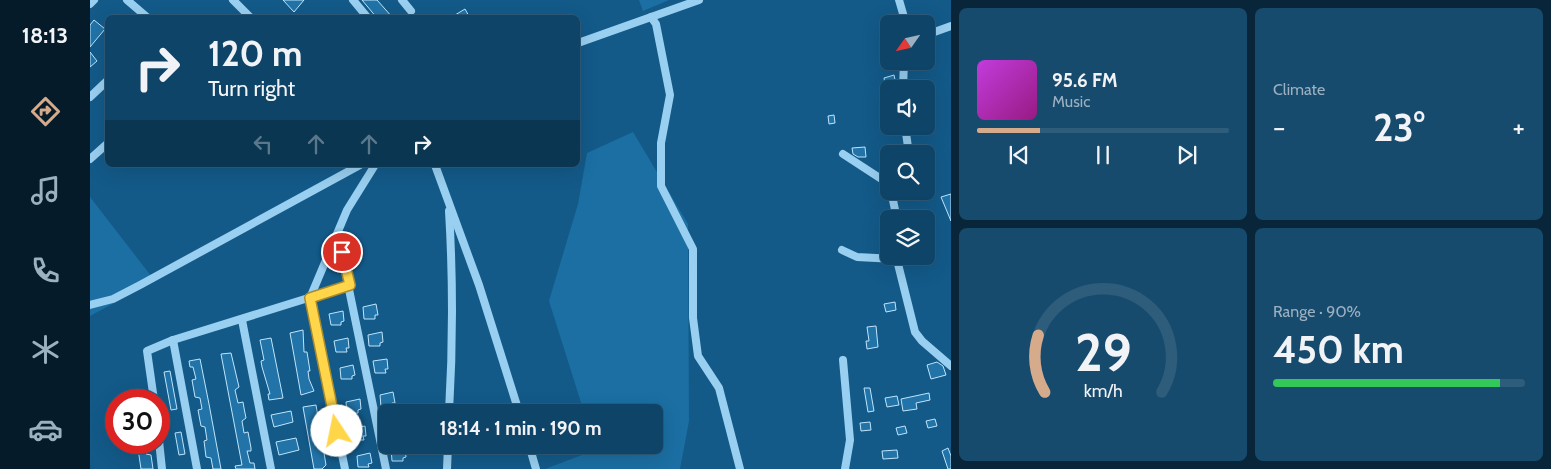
<!DOCTYPE html>
<meta charset="utf-8">
<style>
:root{--surface:#0e4467;--page:#174b6d;--text:#f1f3f6;--muted:#9bb0c0;--line:#2e5c7b;--accent:#d6ab8b}
body{margin:0;font-family:Cabin,sans-serif;background:var(--page);color:var(--text);height:100vh;display:flex;flex-direction:column;font-size:19px;white-space:nowrap}
*{box-sizing:border-box;margin:0}
p{font-size:16px;color:var(--muted)}
.icon{flex:none;width:28px;height:28px;fill:none;stroke:currentColor;stroke-width:2;stroke-linecap:round;stroke-linejoin:round}
.map{position:relative;flex:1;overflow:hidden}
.drawer{display:flex;flex-direction:column;gap:8px;padding:8px;background:#082539;width:600px}
.drawer>*{flex:none}
.banner{position:absolute;left:15px;top:15px;width:475px;height:152px;border-radius:8px;box-shadow:0 5px 20px #0002,0 0 0 1px var(--line);background:#0e4467;color:var(--text);overflow:hidden}
.needle{width:32px;rotate:236deg}
.controls{position:absolute;left:790px;top:15px;display:grid;gap:10px}
.controls a{display:grid;place-items:center;width:55px;height:55px;border-radius:8px;background:var(--surface);box-shadow:0 5px 20px #0002,0 0 0 1px var(--line);font-size:25px}
.speed{position:absolute;left:15px;top:389px;display:flex;gap:10px;font-size:25px;font-weight:700;text-align:center}
.speed>*{display:grid;place-content:center;width:65px;height:65px;border-radius:50%;background:var(--surface);box-shadow:0 5px 20px #0002,0 0 0 1px var(--line);line-height:1}
.speed .limit{border:8px solid #d22;background:#fff;color:#111}
.pin{position:absolute;display:grid;place-items:center;width:42px;height:42px;color:#fff;margin:-21px;border:2px solid #fff;border-radius:50%;box-shadow:0 1px 5px #0007}
.me{position:absolute;width:55px;margin:-28px;rotate:349deg;stroke-linejoin:round;filter:drop-shadow(0 0 4px #0008)}
.turn{display:flex;align-items:center;gap:18px;height:105px;padding:0 20px;font-size:22px}
.turn .icon{width:65px;height:65px;stroke-width:2.5}
.turn b{display:block;font-size:35px;line-height:42px}
.lanes{display:flex;align-items:center;height:48px;padding:0 20px;background:#0003;justify-content:center;gap:25px;direction:ltr}
.lanes .off{opacity:.35}
.big{font-size:38px;font-weight:700;line-height:1.1}
.drawer .tile{flex:1;display:flex;flex-direction:column;justify-content:center;gap:8px;min-width:0;padding:0 18px;border-radius:8px;background:var(--page)}
.drawer .dial{align-items:center;gap:0}
.dial svg{height:130px;overflow:visible;fill:none;stroke:var(--line);stroke-width:7;stroke-linecap:round;text-anchor:middle}
.dial text{fill:var(--text);stroke:none}
.song{display:flex;align-items:center;gap:15px}
.cover{width:60px;height:60px;border-radius:8px;background:linear-gradient(135deg,hsl(290 70% 55%),hsl(310 70% 35%))}
.played{height:5px;border-radius:2px;background:linear-gradient(90deg,var(--accent) 25%,var(--line) 25%)}
.keys{display:flex;justify-content:space-around;direction:ltr}
.heat{display:flex;justify-content:space-between;align-items:center;font-size:28px;direction:ltr}
.charge{height:8px;border-radius:4px;background:linear-gradient(90deg,#34c759 90%,var(--line) 0)}
.drawer .tiles{flex:1;display:grid;gap:8px;grid-template-columns:repeat(2,1fr)}
.trip{position:absolute;left:288px;top:404px;width:285px;height:50px;border-radius:8px;background:var(--surface);box-shadow:0 5px 20px #0002,0 0 0 1px var(--line);font-weight:700;line-height:50px;text-align:center}
main{display:flex;flex:1;min-height:0}
.tabs{display:flex;flex-direction:column;width:90px;justify-content:space-around;align-items:center;background:#061b29;color:var(--muted)}
.tabs .icon{width:35px;height:35px}
.tabs .current{color:var(--accent)}
.tabs b{font-size:22px;color:var(--text)}
.map>svg:first-child{display:block}
</style>
<main>
<nav class="tabs">
<b>18:13</b>
<svg class="icon current" aria-label="directions" viewBox="0 0 24 24"><path d="M12 3l9 9-9 9-9-9zM9 14v-3h6M13 9l2 2-2 2"/></svg>
<svg class="icon" aria-label="music" viewBox="0 0 24 24"><path d="M9 18V5l10-2v13"/><circle cx="6" cy="18" r="3"/><circle cx="16" cy="16" r="3"/></svg>
<svg class="icon" aria-label="phone" viewBox="0 0 24 24"><path d="M5 4h4l2 5-3 2q2 4 5 5l2-3 5 2v4C11 20 4 13 5 4z"/></svg>
<svg class="icon" aria-label="climate" viewBox="0 0 24 24"><path d="M12 3v18M4 7l16 10M4 17L20 7"/></svg>
<svg class="icon" aria-label="car" viewBox="0 0 24 24"><path d="M5 17H2v-5l4-1 3-4h7l3 4 3 1v5h-3M9 17h6M6 11h13"/><circle cx="7" cy="17" r="2"/><circle cx="17" cy="17" r="2"/></svg>
</nav>
<div class="map">
<svg width="861" height="469" viewBox="0 0 861 469">
<rect width="100%" height="100%" fill="#135a89"/>
<!-- green -->
<g fill="#1b6fa3">
<path d="M549,0H579L553,11Z"/>
<path d="M543,132L598,224L599,421L590,469H455L505,450L504,445H564V412H494L459,301L488,204L497,153Z"/>
<path d="M0,197L65,281L0,316Z"/>
</g>
<!-- building -->
<g fill="#2173a8" stroke="#bfe5fc">
<path d="M193,0H214L204,12Z"/>
<path d="M272,0H287L303,18H287Z"/>
<path d="M375,9L380,18H360Z"/>
<path d="M4,20L15,29L0,47V25Z"/>
<path d="M0,52L7,61L0,67Z"/>
<path d="M804,75L807,89H796L794,78Z"/>
<path d="M744,115L745,123L739,124L738,116Z"/>
<path d="M775,147L776,157H768L763,154L762,148Z"/>
<path d="M861,194V221L851,197Z"/>
<path d="M805,302L806,310L796,312L794,304Z"/>
<path d="M286,304L288,315H285V319H274L273,307Z"/>
<path d="M253,311L254,321L251,322V325H241L239,314Z"/>
<path d="M786,326L788,347L777,349L776,341H779L777,327Z"/>
<path d="M213,330L214,352H217L220,371H218L219,379L224,391L211,395L200,333Z"/>
<path d="M292,332L293,342L290,343V346H279L278,335Z"/>
<path d="M181,338L193,398L179,400L178,394H180L172,367L171,361L174,360L170,340Z"/>
<path d="M258,338L259,348H256L257,352H246L244,341Z"/>
<path d="M141,353L149,387L145,390L148,403L153,402L154,408L156,418L152,421L154,433L158,432L161,448V451H157L160,463H164L165,469H146L145,466L152,465L131,354Z"/>
<path d="M110,359L119,404L131,469H123L121,458L116,457L114,441L117,440L115,427L111,426L108,410L112,409L110,398L105,397L102,380L106,379L103,367H100L99,361Z"/>
<path d="M297,359L298,369H295L296,373H285L283,361Z"/>
<path d="M847,362L853,366L856,375L841,379L837,365Z"/>
<path d="M263,365L265,375L262,376V379H251L250,368Z"/>
<path d="M80,371L87,409L81,410L74,372Z"/>
<path d="M774,388H780L784,411L778,412Z"/>
<path d="M303,392L305,403H302V406L291,407L290,395Z"/>
<path d="M839,393L840,400L826,403L827,409L813,411L811,399Z"/>
<path d="M807,396L809,405L797,407L795,398Z"/>
<path d="M270,399L271,409L268,410V413L257,414L256,402Z"/>
<path d="M226,405L236,465L232,469H224L213,407Z"/>
<path d="M201,411L203,422L184,427L181,415Z"/>
<path d="M845,419L847,426L838,428L836,421Z"/>
<path d="M780,422L781,430L771,431L770,423Z"/>
<path d="M275,426L276,436H273L274,440H263L261,429Z"/>
<path d="M815,426L817,433L808,435L806,428Z"/>
<path d="M91,432L95,454L89,455L85,433Z"/>
<path d="M206,438L209,450L189,455L186,442Z"/>
<path d="M47,442H54L56,454L61,455L63,469H51Z"/>
<path d="M315,447L316,457L313,458V461H302L301,448Z"/>
<path d="M858,448L861,456V469H858L852,451Z"/>
<path d="M807,450L808,458L793,459L792,451Z"/>
<path d="M280,453L282,463L278,464L279,467H268L267,456Z"/>
</g>
<g fill="none" stroke-linecap="round" stroke-linejoin="round">
<!-- minor -->
<g stroke="#99cff0" stroke-width="8">
<path d="M37,0L58,18"/>
<path d="M143,0L161,18"/>
<path d="M263,0L278,18"/>
<path d="M312,0L321,11"/>
<path d="M809,0L816,24"/>
<path d="M0,4L4,0"/>
<path d="M561,17L566,24L580,95L571,143V186L603,249V318L608,356L629,388L650,469"/>
<path d="M836,35L861,26"/>
<path d="M488,43L609,0"/>
<path d="M813,89L814,61"/>
<path d="M0,97L18,80"/>
<path d="M815,126L819,154"/>
<path d="M753,154L799,184"/>
<path d="M0,159L18,143"/>
<path d="M345,165L389,285L429,412"/>
<path d="M801,191L807,219"/>
<path d="M359,211C363,278 363,345 359,412"/>
<path d="M248,236L296,469"/>
<path d="M752,250L767,257L805,259"/>
<path d="M806,256L825,332L832,341L861,366"/>
<path d="M0,305L23,299L50,285L270,165"/>
<path d="M152,320L181,469"/>
<path d="M83,340L107,469"/>
<path d="M753,360L760,440L755,469"/>
<path d="M64,400L57,351L83,340L260,285"/>
<path d="M69,441L72,469"/>
<path d="M439,445L446,469"/>
<path d="M255,469L220,298L257,210L285,165"/>
<path d="M357,469L358,445"/>
</g>
</g>
<g fill="none" stroke-linecap="round" stroke-linejoin="round">
<defs>
<path id="route" d="M247,431L220,298L260,285L252,252"/>
</defs>
<!-- route casing -->
<use href="#route" stroke="#a68a30" stroke-width="12"/>
<!-- route -->
<use href="#route" stroke="#ffd54a" stroke-width="9"/>
</g>
</svg>
<div class="controls">
<a><svg class="needle" viewBox="-14 -14 28 28"><path d="M0-13l5 13h-10z" fill="#e53935"/><path d="M0 13l5-13h-10z" fill="#9bb0c0"/></svg></a>
<a><svg class="icon" aria-label="sound" viewBox="0 0 24 24"><path d="M4 9h4l5-4v14l-5-4H4zM17 9q2 3 0 6"/></svg></a>
<a><svg class="icon" aria-label="search" viewBox="0 0 24 24"><circle cx="10" cy="10" r="6"/><path d="M15 15l6 6"/></svg></a>
<a><svg class="icon" aria-label="layers" viewBox="0 0 24 24"><path d="M12 4l9 5-9 5-9-5zM3 14l9 5 9-5"/></svg></a>
</div>
<div class="speed"><div class="limit">30</div></div>
<div class="pin" style="left:252px;top:252px;background:#d93025"><svg class="icon" aria-label="arrive" viewBox="0 0 24 24"><path d="M6 21V4h12l-3 4 3 4H6"/></svg></div>
<svg class="me" style="left:247px;top:431px" viewBox="-20 -20 40 40"><circle r="19" fill="#fff"/><path d="M0-13L10 11 0 6-10 11z" fill="#ffd54a"/></svg>
<div class="trip">18:14 · 1 min · 190 m</div>
<div class="banner">
<div class="turn"><svg class="icon" aria-label="right" viewBox="0 0 24 24"><path d="M7 20v-9h11M14 6l5 5-5 5"/></svg><div><b>120 m</b>Turn right</div></div>
<div class="lanes"><svg class="icon off" aria-label="left" viewBox="0 0 24 24"><path d="M17 20v-9H6M10 6l-5 5 5 5"/></svg><svg class="icon off" aria-label="ahead" viewBox="0 0 24 24"><path d="M12 20V5M6 11l6-6 6 6"/></svg><svg class="icon off" aria-label="ahead" viewBox="0 0 24 24"><path d="M12 20V5M6 11l6-6 6 6"/></svg><svg class="icon" aria-label="right" viewBox="0 0 24 24"><path d="M7 20v-9h11M14 6l5 5-5 5"/></svg></div>
</div>
</div>
<section class="drawer">
<div class="tiles">
<div class="tile">
<div class="song"><i class="cover"></i><div><b>95.6 FM</b><p>Music</p></div></div>
<div class="played"></div>
<div class="keys"><svg class="icon" aria-label="previous" viewBox="0 0 24 24"><path d="M18 5L8 12l10 7zM5 5v14"/></svg><svg class="icon" aria-label="pause" viewBox="0 0 24 24"><path d="M8 5v14M16 5v14"/></svg><svg class="icon" aria-label="next" viewBox="0 0 24 24"><path d="M6 5l10 7-10 7zM19 5v14"/></svg></div>
</div>
<div class="tile"><p>Climate</p>
<div class="heat"><a>−</a><b class="big">23°</b><a>+</a></div>
</div>
<div class="tile dial"><svg viewBox="0 0 100 80">
<path d="M14 69A42 42 0 1 1 86 69"/>
<path d="M14 69A42 42 0 0 1 10 34" stroke="#d6ab8b"/>
<text x="50" y="56" font-size="32" font-weight="700">29</text>
<text x="50" y="72" font-size="11">km/h</text>
</svg></div>
<div class="tile"><p>Range · 90%</p><b class="big">450 km</b><div class="charge"></div></div>
</div>
</section>
</main>
